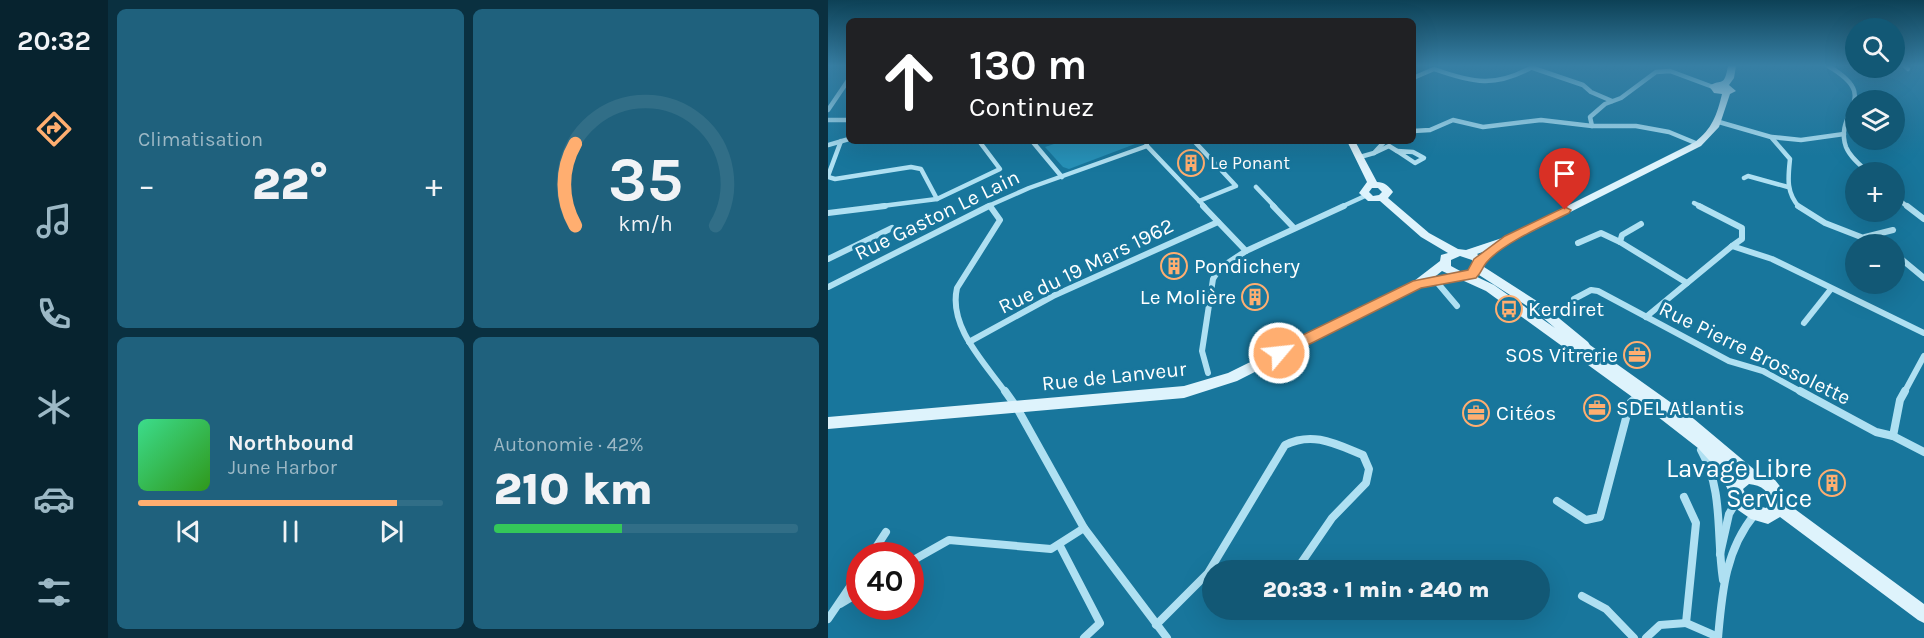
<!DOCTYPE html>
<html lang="fr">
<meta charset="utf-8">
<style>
:root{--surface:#125875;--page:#1f617d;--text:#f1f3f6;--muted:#9cb8c5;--line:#316e87;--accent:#ffae70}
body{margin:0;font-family:Karla,sans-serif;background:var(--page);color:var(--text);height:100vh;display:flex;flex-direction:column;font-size:22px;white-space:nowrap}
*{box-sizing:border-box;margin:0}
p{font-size:20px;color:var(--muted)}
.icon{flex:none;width:33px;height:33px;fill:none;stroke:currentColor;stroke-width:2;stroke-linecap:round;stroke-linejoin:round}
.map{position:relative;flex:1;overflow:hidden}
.side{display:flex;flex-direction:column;gap:9px;padding:9px;background:#0a3040;width:720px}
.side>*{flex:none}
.hud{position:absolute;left:18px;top:18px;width:570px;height:126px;border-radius:9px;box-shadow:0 6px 24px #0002;background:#202124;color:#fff;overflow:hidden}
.tools{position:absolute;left:1017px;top:18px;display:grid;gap:12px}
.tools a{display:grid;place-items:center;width:60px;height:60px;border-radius:50%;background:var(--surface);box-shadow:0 6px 24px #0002;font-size:30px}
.speed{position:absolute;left:18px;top:542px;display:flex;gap:12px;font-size:30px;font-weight:700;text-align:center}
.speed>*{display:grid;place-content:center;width:78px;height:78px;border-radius:50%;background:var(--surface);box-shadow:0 6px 24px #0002;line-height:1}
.speed .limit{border:9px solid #d22;background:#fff;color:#111}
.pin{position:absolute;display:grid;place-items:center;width:51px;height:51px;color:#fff;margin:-62px -26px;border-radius:50% 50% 50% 0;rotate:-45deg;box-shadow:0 0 6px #0007}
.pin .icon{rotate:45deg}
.me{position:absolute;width:66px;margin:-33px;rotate:62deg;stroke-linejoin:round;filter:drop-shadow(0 0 4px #0008)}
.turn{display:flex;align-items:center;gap:21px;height:126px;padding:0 24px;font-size:27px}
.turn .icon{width:78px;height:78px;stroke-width:2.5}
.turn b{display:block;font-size:42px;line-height:51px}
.big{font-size:45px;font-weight:800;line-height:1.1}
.side .widget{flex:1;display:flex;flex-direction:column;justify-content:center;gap:9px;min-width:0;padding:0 21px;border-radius:9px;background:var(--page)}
.side .dial{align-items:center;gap:0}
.dial svg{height:156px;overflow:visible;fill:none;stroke:var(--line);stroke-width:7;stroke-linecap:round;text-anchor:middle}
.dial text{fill:var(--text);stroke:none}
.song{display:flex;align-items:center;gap:18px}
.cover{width:72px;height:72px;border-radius:9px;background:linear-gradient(135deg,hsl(150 70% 55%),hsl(110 70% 35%))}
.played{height:6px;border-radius:3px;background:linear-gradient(90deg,var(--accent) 85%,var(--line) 85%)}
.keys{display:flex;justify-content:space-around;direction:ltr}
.heat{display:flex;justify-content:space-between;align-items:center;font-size:33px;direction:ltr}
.charge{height:9px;border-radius:4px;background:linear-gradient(90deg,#34c759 42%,var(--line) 0)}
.side .tiles{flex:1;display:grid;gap:9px;grid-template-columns:repeat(2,1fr)}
.trip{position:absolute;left:374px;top:560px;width:348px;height:60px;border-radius:30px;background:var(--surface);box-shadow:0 6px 24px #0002;font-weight:800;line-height:60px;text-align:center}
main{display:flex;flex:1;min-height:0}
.tab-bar{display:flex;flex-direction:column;width:108px;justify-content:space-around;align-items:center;background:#07232f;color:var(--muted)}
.tab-bar .icon{width:42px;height:42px}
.tab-bar .on{color:var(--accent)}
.tab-bar b{font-size:27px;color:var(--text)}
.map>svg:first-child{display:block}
</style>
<main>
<nav class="tab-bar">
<b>20:32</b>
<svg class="icon on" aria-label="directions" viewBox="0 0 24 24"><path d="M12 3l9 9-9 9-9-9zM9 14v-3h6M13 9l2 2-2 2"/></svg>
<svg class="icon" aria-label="music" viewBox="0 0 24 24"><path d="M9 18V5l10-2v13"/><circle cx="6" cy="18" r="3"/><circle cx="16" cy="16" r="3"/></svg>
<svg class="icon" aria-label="phone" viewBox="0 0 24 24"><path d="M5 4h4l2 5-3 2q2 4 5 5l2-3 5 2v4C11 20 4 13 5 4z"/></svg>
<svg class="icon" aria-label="climate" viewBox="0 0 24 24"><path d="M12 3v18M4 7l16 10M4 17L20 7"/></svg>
<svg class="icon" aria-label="car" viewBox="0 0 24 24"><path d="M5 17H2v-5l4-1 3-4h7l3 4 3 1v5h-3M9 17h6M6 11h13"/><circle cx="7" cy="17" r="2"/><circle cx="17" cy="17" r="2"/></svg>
<svg class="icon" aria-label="filters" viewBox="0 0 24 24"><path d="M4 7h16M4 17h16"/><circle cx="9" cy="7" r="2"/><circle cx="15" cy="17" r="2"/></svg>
</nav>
<section class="side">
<div class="tiles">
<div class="widget"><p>Climatisation</p>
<div class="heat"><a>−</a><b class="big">22°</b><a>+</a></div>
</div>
<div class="widget dial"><svg viewBox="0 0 100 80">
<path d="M14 69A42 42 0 1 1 86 69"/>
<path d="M14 69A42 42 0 0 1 14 27" stroke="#ffae70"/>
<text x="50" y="56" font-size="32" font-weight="700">35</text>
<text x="50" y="72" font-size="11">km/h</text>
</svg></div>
<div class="widget">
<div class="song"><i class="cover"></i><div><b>Northbound</b><p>June Harbor</p></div></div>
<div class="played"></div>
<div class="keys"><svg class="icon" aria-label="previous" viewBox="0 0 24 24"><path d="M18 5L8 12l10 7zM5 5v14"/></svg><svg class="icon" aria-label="pause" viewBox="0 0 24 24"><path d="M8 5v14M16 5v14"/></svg><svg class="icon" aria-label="next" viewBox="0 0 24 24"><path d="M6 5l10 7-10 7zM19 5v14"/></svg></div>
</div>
<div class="widget"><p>Autonomie · 42%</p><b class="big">210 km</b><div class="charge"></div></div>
</div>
</section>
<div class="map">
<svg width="1096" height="638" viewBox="0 0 1096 638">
<rect width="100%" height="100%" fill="#18769c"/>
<!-- green -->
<path fill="#2791b8" d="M235,141H304L307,144L241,169L235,167L217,147Z"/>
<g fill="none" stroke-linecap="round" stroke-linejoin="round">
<!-- street-far2 -->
<g stroke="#afe0f2" stroke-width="4.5">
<path d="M1000,66C1056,98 1005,111 1018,147C1022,157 1032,165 1040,172"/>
<path d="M1077,66L1080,69"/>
<path d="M705,68L755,85L763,92L784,101"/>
<path d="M585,78L606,69C645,83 668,88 706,66"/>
<path d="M0,110L21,79"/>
<path d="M0,120H21"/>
<path d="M891,122L943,137L962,159C960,178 958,192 971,207"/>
<path d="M764,126L762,117L777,104L793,98L828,72L842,71L885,87"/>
<path d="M585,131L602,130L625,120L655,127L713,120L764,126H808L841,132L870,144"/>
<path d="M944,137L973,140L1016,134"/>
<path d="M204,141L234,177"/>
<path d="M318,141L319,146L377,207"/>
<path d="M366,141L408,186L371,201"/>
<path d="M0,145L21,139"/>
<path d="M569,151L585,152L596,158L587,163Z"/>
<path d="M546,153L561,146L569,151"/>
<path d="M532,157L546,153L557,141"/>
<path d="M0,176L13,141"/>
<path d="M0,177L7,179L83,167L93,169L109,199"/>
<path d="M916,178L920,176L960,187"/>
<path d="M428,187L447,207"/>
<path d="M1066,196L1080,207"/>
<path d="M866,203L874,207"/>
<path d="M162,205L163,207"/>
<path d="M46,207L109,199L172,169L151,141"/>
<path d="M158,207L201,188L319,146"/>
<path d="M513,207L537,196"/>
</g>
<!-- street-far1 -->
<g stroke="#afe0f2" stroke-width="6">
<path d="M162,206L172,220L129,288C120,327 157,363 178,393"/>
<path d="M375,206L418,251L392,268L385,279L374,351L380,373"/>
<path d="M445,206L466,228"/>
<path d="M871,206L914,228V239L904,246"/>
<path d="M970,206L997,223L1051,244"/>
<path d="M1079,206L1096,219"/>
<path d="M0,213L57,206"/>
<path d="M813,224L794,235L792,242L859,283"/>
<path d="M1037,237L1065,230"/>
<path d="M750,243L773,233L792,242"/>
<path d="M418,251L516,206"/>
<path d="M1066,253L1096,278"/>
<path d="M0,259L64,228"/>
<path d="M607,280L629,306"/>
<path d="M0,287L161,206"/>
<path d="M746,299L763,290L770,291L901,361L935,371L975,393"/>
<path d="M818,317L904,246L944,259L1096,333"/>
<path d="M976,323L1003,289"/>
<path d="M141,342L225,296L390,222"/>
<path d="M1076,393L1096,356"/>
</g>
<!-- street -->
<g stroke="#afe0f2" stroke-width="8">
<path d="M177,391L189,408L256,528L339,638"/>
<path d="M972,391L1048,432L1065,436L1096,452"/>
<path d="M1065,436L1072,400L1077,391"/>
<path d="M873,450C896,491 888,535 895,580"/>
<path d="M856,497L868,523L858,623L890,637"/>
<path d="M729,501L758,520L772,517L802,403L811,395"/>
<path d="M232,546L272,623L256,638"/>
<path d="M892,554L901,514L910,499"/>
<path d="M43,555L58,532"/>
<path d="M82,562L121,540L223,549L256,528"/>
<path d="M754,596L778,609L806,638"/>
<path d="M12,604L32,592"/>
<path d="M0,619L32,572"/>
<path d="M328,625L380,573L457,445C485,431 508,444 535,455L541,469L538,483L504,518L469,569L450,570"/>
<path d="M818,638L832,625L858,623"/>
<path d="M890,638C894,593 897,550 927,514"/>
</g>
<!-- secondary -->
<path fill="#def3fc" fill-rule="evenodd" d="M900,66H908L906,78L901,85L908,91L902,94L891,127L873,146L685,241L649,254L654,258L656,267L715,305L760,342L762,345L866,419L928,471L947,480L955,490L960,504L1096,604V623L1090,620L952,517L940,524L923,519L910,510L890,470L870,448L807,399L658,291L614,271L594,287L409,381L356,398L0,429V417L356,386L400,373L586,281L612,261L613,255L620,253L593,237L552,201H540L531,193L539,182L519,141H527L549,182C556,182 561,186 565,192L560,198L601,233L630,249L638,250L677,237L867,142C884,129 889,115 894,94L886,93L881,86C894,78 896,88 900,66ZM544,188H550L554,192L551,195L545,196L541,192ZM632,256L644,260L645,266L643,269L634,272L623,266V260ZM651,275L707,311L727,328L666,285L647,276ZM904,468L911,474L908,476ZM921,484C933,485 943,492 944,504L938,508C926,506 920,500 915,489Z"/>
</g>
<!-- sky -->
<linearGradient id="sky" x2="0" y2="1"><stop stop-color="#0d4156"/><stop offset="0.42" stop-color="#377fa4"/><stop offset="1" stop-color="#377fa4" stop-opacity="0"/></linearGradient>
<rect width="1096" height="156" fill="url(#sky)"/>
<!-- route -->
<path fill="#ffae70" stroke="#a67149" stroke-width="1.5" d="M737,207L743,210L741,213C719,224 673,244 658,263C654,268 654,272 648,278L593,288L456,357L451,358L444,353L446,349L585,281L640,270L646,259L677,236Z"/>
<!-- icons -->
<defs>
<symbol id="building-ring" viewBox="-11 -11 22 22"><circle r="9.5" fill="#18769c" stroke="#ffae70" stroke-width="1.5"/><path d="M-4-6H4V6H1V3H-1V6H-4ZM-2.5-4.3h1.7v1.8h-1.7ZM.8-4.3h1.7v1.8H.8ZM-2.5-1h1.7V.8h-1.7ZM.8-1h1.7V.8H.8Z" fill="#ffae70"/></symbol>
<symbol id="bus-ring" viewBox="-11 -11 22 22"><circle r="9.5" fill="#18769c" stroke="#ffae70" stroke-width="1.5"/><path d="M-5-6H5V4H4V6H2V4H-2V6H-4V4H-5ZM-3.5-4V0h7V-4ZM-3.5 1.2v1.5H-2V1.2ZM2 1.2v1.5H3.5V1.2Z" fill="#ffae70"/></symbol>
<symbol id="office-ring" viewBox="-11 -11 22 22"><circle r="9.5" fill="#18769c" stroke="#ffae70" stroke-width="1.5"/><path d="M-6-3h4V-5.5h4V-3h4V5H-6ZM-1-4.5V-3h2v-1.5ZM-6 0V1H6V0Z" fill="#ffae70"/></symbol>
</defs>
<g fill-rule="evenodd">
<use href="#building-ring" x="348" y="148" width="30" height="30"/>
<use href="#building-ring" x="331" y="251" width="30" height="30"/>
<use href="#building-ring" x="412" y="282" width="30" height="30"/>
<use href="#bus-ring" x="666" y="294" width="30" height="30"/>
<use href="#office-ring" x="794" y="340" width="30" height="30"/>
<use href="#office-ring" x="754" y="393" width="30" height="30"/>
<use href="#office-ring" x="633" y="398" width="30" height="30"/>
<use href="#building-ring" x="989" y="468" width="30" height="30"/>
</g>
<g text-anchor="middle" stroke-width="6" stroke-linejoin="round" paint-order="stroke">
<!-- far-poi labels -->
<g font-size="18" fill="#fff" stroke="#18769c" text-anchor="start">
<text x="382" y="169">Le Ponant</text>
</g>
<!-- street labels -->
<g font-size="21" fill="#fff" stroke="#18769c">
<text transform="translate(109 215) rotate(-26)" y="7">Rue Gaston Le Lain</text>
<text transform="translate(258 266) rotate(-26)" y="7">Rue du 19 Mars 1962</text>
<text transform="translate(927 353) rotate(26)" y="7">Rue Pierre Brossolette</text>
<text transform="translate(286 376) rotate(-6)" y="7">Rue de Lanveur</text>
</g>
<!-- poi labels -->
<g font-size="21" fill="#fff" stroke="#18769c" text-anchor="start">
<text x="366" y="273">Pondichery</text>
<text x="408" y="304" text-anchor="end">Le Molière</text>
<text x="700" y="316">Kerdiret</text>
<text x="790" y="362" text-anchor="end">SOS Vitrerie</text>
<text x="788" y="415">SDEL Atlantis</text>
<text x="668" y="420">Citéos</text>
</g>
<!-- near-poi labels -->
<g font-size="26" fill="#fff" stroke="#18769c" text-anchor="end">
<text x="984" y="477">Lavage Libre<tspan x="984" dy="30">Service</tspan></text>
</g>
</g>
</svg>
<div class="tools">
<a><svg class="icon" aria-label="search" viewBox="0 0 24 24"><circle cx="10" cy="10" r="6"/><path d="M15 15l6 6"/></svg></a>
<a><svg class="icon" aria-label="layers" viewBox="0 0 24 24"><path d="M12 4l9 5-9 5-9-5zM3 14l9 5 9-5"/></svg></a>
<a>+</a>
<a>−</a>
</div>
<div class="speed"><div class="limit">40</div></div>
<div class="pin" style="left:737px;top:210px;background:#d93025"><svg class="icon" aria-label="arrive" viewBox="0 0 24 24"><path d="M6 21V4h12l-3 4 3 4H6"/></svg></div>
<svg class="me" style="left:451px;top:353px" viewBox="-20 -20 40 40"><circle r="17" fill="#ffae70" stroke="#fff" stroke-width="3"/><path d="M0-11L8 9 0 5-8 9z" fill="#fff"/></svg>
<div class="trip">20:33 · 1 min · 240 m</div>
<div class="hud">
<div class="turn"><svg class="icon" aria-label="ahead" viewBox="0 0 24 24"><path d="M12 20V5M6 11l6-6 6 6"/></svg><div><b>130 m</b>Continuez</div></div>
</div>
</div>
</main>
